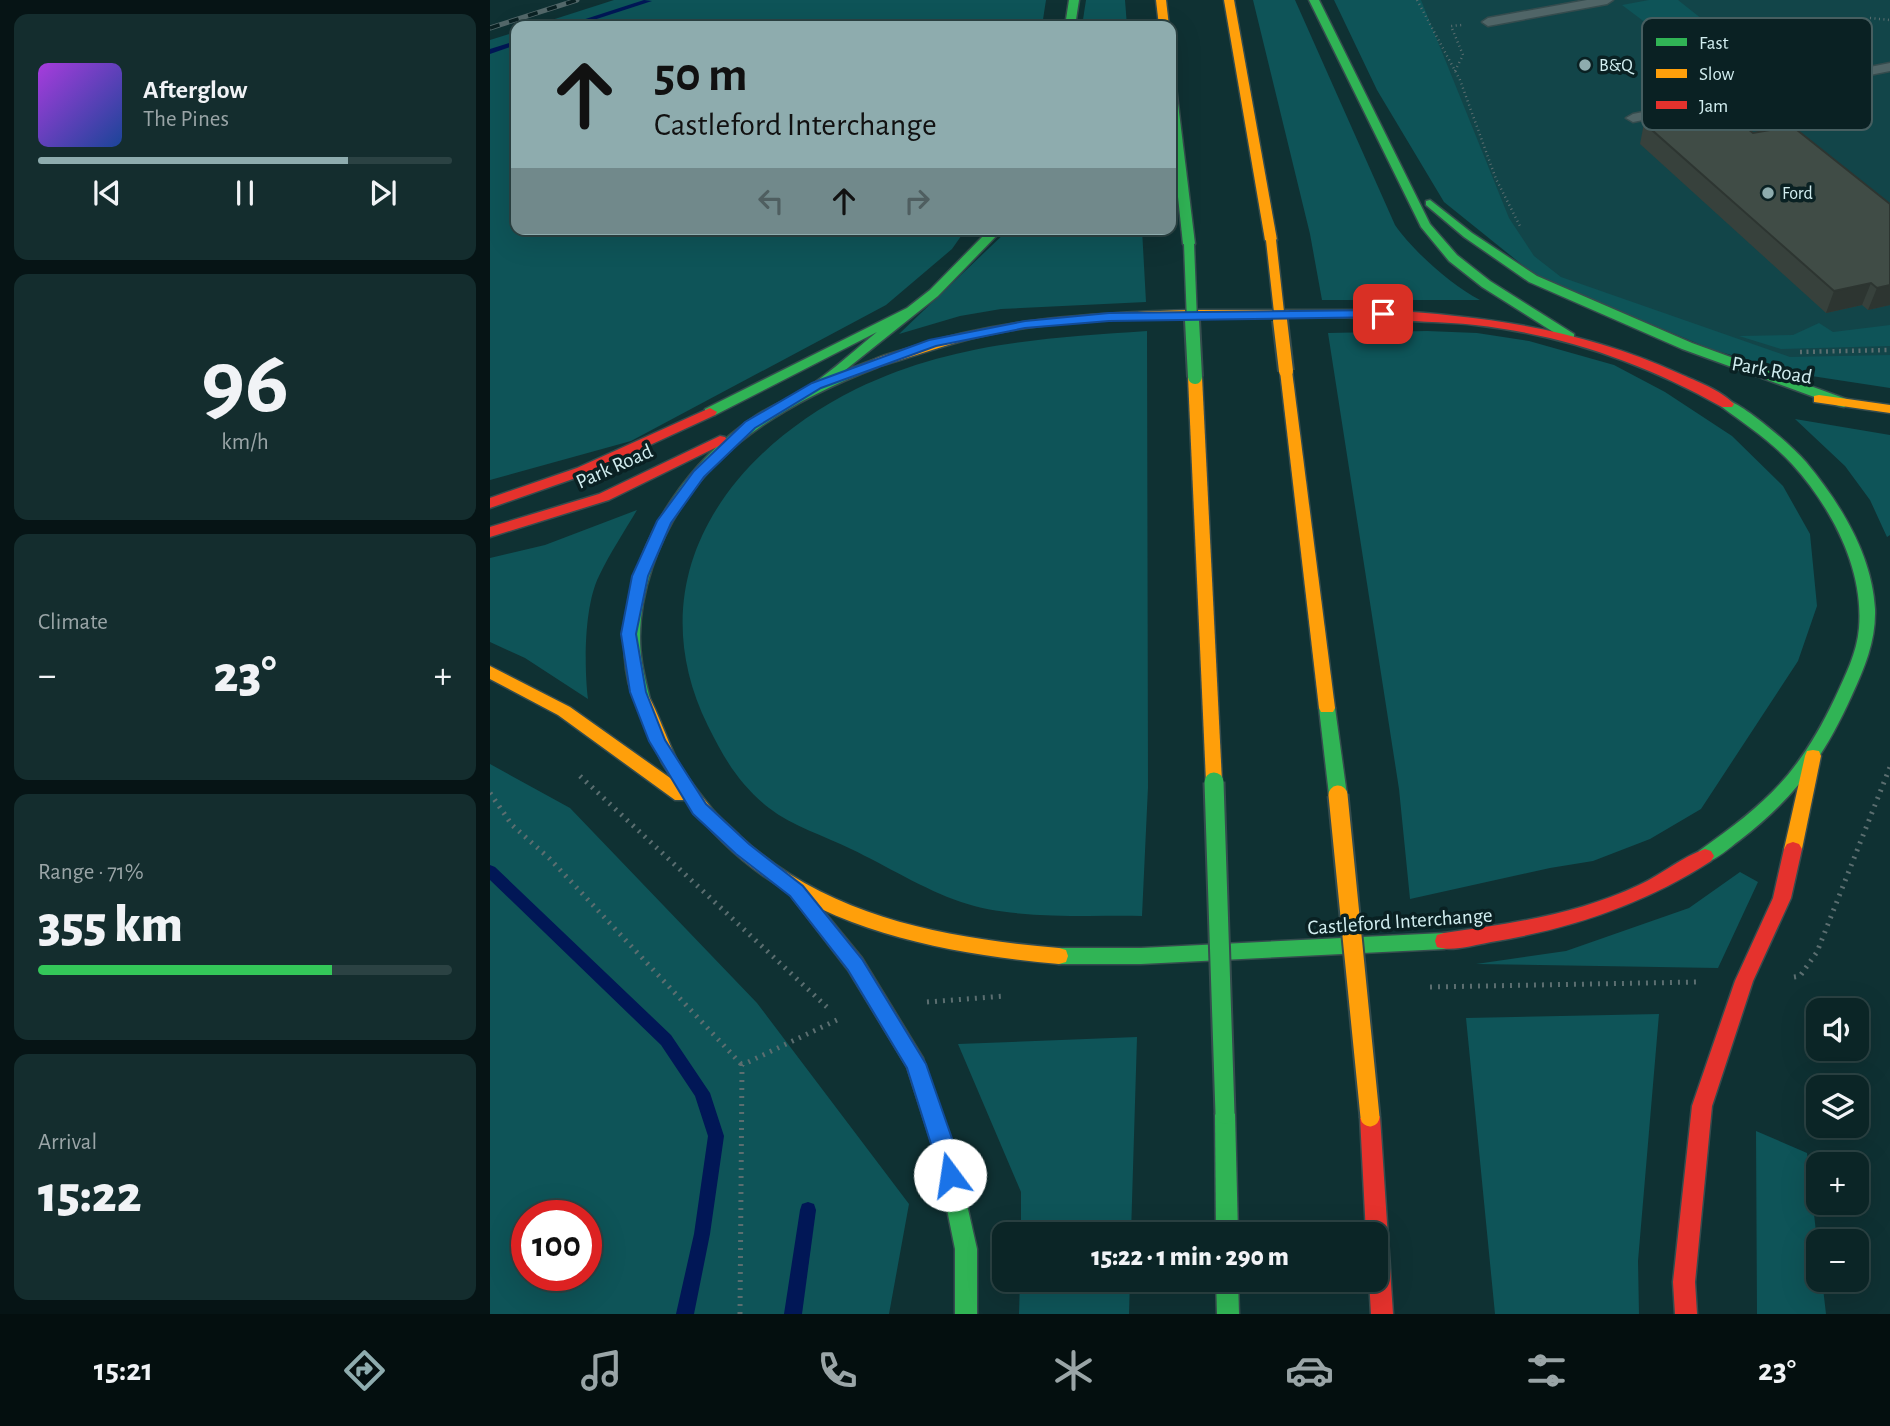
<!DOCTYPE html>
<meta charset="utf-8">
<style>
:root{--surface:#0b2526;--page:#142d2e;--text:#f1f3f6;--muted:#9aa5a7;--line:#2b4243;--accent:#8eacae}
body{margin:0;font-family:"Alegreya Sans",sans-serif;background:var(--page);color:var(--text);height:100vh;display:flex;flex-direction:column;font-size:26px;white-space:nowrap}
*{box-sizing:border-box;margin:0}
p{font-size:23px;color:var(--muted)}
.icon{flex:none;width:38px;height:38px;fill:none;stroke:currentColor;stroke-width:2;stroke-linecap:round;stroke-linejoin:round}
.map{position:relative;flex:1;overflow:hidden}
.drawer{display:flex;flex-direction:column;gap:14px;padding:14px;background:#061415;width:490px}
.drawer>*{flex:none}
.banner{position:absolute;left:21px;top:21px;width:665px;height:214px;border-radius:14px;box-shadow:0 7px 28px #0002,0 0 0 2px var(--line);background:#8eacae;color:#111;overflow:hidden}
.controls{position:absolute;left:1316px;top:998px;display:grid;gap:14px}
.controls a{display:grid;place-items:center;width:63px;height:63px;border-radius:14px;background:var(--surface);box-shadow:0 7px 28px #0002,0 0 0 2px var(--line);font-size:35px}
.speed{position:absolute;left:21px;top:1200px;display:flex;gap:14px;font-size:35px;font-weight:700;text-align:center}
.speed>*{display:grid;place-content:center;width:91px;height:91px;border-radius:50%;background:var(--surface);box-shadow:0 7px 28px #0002,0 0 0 2px var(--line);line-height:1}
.speed .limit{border:10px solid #d22;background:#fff;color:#111}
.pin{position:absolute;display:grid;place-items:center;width:60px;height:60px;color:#fff;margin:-30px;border-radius:14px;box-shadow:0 4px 10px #0006}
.me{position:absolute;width:77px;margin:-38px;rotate:346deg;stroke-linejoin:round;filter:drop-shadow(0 0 5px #0008)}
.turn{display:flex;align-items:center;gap:24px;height:147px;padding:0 28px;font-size:32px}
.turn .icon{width:91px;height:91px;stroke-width:2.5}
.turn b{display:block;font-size:49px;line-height:60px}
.lanes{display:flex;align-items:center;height:66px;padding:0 28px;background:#0003;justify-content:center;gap:35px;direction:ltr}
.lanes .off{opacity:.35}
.big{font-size:52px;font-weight:800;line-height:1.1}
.drawer .card{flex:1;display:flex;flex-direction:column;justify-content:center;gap:10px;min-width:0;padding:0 24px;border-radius:14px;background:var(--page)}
.drawer .dial{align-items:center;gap:0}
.dial b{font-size:91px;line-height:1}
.song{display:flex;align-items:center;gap:21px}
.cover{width:84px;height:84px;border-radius:10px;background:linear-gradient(135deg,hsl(280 70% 55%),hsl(220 70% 35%))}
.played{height:7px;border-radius:4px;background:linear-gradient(90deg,var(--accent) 75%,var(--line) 75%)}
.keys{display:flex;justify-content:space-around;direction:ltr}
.heat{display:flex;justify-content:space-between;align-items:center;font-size:38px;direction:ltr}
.charge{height:10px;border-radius:5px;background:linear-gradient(90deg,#34c759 71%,var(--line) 0)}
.trip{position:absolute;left:502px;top:1222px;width:396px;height:70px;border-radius:14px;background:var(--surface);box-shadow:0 7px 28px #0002,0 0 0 2px var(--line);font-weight:800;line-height:70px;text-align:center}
.dock{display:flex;height:112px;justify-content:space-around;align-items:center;background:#040f0f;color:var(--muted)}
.dock .icon{width:49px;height:49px}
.dock .current{color:var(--accent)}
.dock b{font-size:32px;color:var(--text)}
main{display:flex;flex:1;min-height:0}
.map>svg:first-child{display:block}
</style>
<main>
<section class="drawer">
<div class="card">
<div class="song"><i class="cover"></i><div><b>Afterglow</b><p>The Pines</p></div></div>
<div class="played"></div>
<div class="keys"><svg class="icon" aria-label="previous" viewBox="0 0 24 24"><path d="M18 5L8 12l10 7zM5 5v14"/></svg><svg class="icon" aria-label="pause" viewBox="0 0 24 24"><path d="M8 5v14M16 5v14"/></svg><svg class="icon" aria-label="next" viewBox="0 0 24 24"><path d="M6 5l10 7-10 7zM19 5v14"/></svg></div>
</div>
<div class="card dial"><b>96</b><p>km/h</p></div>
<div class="card"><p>Climate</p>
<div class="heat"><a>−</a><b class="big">23°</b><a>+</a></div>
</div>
<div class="card"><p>Range · 71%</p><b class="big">355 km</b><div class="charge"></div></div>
<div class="card"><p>Arrival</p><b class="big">15:22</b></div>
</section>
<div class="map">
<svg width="1400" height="1314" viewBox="0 0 1400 1314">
<rect width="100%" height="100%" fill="#0f3133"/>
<!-- built -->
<path fill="#124549" d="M910,0H1400V380L1376,379L1148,320L1023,254Z"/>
<!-- green -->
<g fill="#0e5458" fill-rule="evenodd">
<path d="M124,0H556L552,26H43Z"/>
<path d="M596,0H635L637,26H592Z"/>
<path d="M763,0H805L905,225C923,251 961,285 990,300H832L820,234Z"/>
<path d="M844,0H931L1019,218L1044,256L1071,277L1300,357L1400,355V388L1315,375L1223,350L1046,276L954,202L887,90Z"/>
<path d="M1159,0H1188L1222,27L1172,35L1132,5Z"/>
<path d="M26,32V229H476L462,249L396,305L141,441L0,480V40Z"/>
<path d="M519,229H652L656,302L511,309L470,316L409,334Z"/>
<path d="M1329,323L1343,332L1400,325V346L1291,349L1249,336L1303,335Z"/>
<path d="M657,331L658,787L652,916C597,915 523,920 471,902C435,890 395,865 361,849C335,836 302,826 279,808C249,784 235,760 218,726C147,581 234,455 366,389C461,343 554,338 657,331Z"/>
<path d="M937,331L987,333L1039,341L1124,365L1175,392L1242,436L1293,486L1320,534L1327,606L1308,661L1211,809L1160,839L1103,861L1060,868L920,899L909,789L838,333Z"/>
<path d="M1305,419L1400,435V535L1397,537L1380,500L1355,466Z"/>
<path d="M147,510C134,532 120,553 109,576C94,606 94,666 98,699L35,658L0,642V558L55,545Z"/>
<path d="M0,764L80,808L267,1003L419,1204L399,1314H0ZM37,1216H96V1276H37Z"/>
<path d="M1250,872L1268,882L1228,968L986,964L1076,951L1199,908Z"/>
<path d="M1169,1014L1148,1261L1149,1314H1005L976,1018Z"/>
<path d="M647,1037L641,1234H531V1192L468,1044Z"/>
<path d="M1266,1131L1317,1153L1328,1249V1279H1332L1336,1314H1267Z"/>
<path d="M530,1279H640L639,1314H529Z"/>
</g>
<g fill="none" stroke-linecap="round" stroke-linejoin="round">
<!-- stream -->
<g fill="#011756" fill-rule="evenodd">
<path d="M154,0L162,1L85,26H74Z"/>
<path d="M26,41V45L0,54V49Z"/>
<path d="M0,865L5,867L181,1035L220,1093L234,1136L220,1234L204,1314H186L204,1234L218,1136L205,1096L171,1045L0,880Z"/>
<path d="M318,1202L324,1204L326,1210L312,1314H294L310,1210L312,1204Z"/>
</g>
<defs>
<g id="lane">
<path d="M1097,0H1123L1117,4L998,26L992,22L998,18Z"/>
<path d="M1400,63V71L1143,122L1136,118L1143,114Z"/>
</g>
<g id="fast">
<path d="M579,0H589L585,26H575Z"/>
<path d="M819,0H829L940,224L967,255L1000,281L1084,334V340H1076L992,287L959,261L931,227Z"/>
<path d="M681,84L686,87L705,244L699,248L693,244L681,131Z"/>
<path d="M940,200L982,233L1047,276L1202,343L1359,400L1361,403L1354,407L1349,406L1192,349L1039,282L974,237L936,205V201Z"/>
<path d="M500,229H513L448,296L354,371L383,360L389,364L388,367C287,406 198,460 162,568C152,598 147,632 152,663C154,675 157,687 160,699L158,703H146C132,677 133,637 137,609C151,531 199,461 264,417C281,405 302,398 320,386C343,370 365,350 387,332L225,415H215V409L417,308L440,290Z"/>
<path d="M1237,400C1256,406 1302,446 1316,462C1350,503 1382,554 1385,609C1386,640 1375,667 1362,695C1334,757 1305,798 1250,840C1239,848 1228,859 1215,863L1209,861L1206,856L1209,851C1276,804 1309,774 1345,698C1355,676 1367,653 1369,628C1374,568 1341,507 1302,464C1282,442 1256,425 1232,407V401Z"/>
<path d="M837,702L843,704L845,708L857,795L854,800L848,802L842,800L839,795L829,708L831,704Z"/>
<path d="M954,933L961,935L963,941L961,947L954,949L651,964H569L562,962L560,956L562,950L569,948H651Z"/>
<path d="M735,1105L742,1107L745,1114L748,1234H726L725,1114L728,1107Z"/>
<path d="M458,1155L465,1158L468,1165L487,1249V1314H465V1249L448,1165L451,1158Z"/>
<path d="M726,1279H748L749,1314H727Z"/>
</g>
<g id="slow">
<path d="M666,0H676L679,26H669Z"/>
<path d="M734,0H744L787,240L781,244L775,240Z"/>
<path d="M699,310H893L899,314L893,318C765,317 632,309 506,333C463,341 424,357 383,368L377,364C386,356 404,353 416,349C508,318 604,313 699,310Z"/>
<path d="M796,367L802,371L845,708L843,712H831L829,708L790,371Z"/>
<path d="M705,373L712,377L732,782L730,787H718L716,782L698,377Z"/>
<path d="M1329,395L1400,405V413L1324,402V396Z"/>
<path d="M0,666L80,707L183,780L172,763L144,699L146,695H158C169,715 176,737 186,758C195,776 210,794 223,810C231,819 241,827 250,836C337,917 454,938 569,948L576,950L578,956L576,962L569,964C432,952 281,920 197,800H185L68,715L0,679Z"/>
<path d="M1323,750L1329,751L1331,756L1312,849L1309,854L1303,856L1297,854L1294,849L1315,756L1317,751Z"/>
</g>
<g id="jam">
<path d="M893,310C996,316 1094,330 1188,373C1206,381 1231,390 1244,404L1242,407H1232C1154,363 1074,335 985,325C953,321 919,323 889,317V311Z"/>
<path d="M220,408L227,412L225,415L97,474L0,508V498L87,468Z"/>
<path d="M230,436L235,437L237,440L235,443L119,500L0,537V527L109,494Z"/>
<path d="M1303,842L1309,844L1312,849L1301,898L1263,981L1222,1106L1205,1282L1207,1314H1185L1183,1282L1202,1106L1245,981L1283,898L1294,849L1297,844Z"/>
<path d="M1215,849L1221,851L1224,856L1221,861C1153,905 1080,929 1001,942C985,945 962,952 947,947L945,941L947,935L954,933C1020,924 1088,914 1149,885C1171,875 1192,857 1215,849Z"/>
<path d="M307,883L313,886L372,958L433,1058L468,1165L465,1172L458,1175L451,1172L417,1067L358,970L301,896L298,891L301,886Z"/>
<path d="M880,1108L887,1110L890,1117L903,1314H881L879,1279H886V1234H876L870,1117L873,1110Z"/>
</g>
</defs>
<!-- lane casing -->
<use href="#lane" stroke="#354c4e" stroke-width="3"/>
<!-- fast casing -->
<use href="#fast" stroke="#354c4e" stroke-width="3"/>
<!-- slow casing -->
<use href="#slow" stroke="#354c4e" stroke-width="3"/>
<!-- jam casing -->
<use href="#jam" stroke="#354c4e" stroke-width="3"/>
<!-- path-far2 -->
<g stroke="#5b6e70" stroke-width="2.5" stroke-dasharray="1 3.5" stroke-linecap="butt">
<path d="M927,0L970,80L1006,179L1031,228"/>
<path d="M1380,18L1400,20"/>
<path d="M965,71L973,55L961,26L972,25"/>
</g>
<!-- path-far1 -->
<path stroke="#5b6e70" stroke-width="4.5" stroke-dasharray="2 4.5" stroke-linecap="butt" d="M1310,352L1400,350"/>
<!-- path -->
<g stroke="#5b6e70" stroke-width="5" stroke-dasharray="2 6" stroke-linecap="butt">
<path d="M90,776L339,1009"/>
<path d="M0,793L22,825L60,859L252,1065"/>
<path d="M1304,977L1310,976L1327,952L1400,767"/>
<path d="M940,987L1208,982"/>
<path d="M437,1002L515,996"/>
<path d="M250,1314L252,1065L349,1019"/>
</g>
<!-- lane -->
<use href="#lane" fill="#506567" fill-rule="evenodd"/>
<!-- fast -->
<use href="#fast" fill="#30b455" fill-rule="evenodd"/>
<!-- slow -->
<use href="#slow" fill="#ff9f0a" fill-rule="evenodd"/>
<!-- jam -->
<use href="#jam" fill="#e5322d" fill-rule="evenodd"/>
<defs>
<path id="rail" d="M0,28L87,0"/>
</defs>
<!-- rail casing -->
<use href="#rail" stroke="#53686a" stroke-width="5"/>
<!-- rail -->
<use href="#rail" stroke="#0a2123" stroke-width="3.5" stroke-dasharray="10" stroke-linecap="butt"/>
<defs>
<path id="fast-bridge-far2" d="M699,244L702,321"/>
<path id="fast-bridge-far1" d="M702,320L705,377"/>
<path id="fast-bridge" d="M724,782L735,1114"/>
<path id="slow-bridge-far2" d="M781,240L790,321"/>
<path id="slow-bridge-far1" d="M790,320L796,371"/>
<path id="slow-bridge" d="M848,795L880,1117"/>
</defs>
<!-- fast-bridge-far2 casing -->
<use href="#fast-bridge-far2" stroke="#354c4e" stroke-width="13" stroke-linecap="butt"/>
<!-- fast-bridge-far1 casing -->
<use href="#fast-bridge-far1" stroke="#354c4e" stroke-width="18" stroke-linecap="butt"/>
<!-- fast-bridge casing -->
<use href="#fast-bridge" stroke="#354c4e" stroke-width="23" stroke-linecap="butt"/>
<!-- slow-bridge-far2 casing -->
<use href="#slow-bridge-far2" stroke="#354c4e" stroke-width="13" stroke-linecap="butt"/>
<!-- slow-bridge-far1 casing -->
<use href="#slow-bridge-far1" stroke="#354c4e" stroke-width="18" stroke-linecap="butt"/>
<!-- slow-bridge casing -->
<use href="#slow-bridge" stroke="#354c4e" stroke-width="23" stroke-linecap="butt"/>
<!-- fast-bridge-far2 -->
<use href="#fast-bridge-far2" stroke="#30b455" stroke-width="10"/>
<!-- fast-bridge-far1 -->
<use href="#fast-bridge-far1" stroke="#30b455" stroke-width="14"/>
<!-- fast-bridge -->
<use href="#fast-bridge" stroke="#30b455" stroke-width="19"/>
<!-- slow-bridge-far2 -->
<use href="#slow-bridge-far2" stroke="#ff9f0a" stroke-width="10"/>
<!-- slow-bridge-far1 -->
<use href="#slow-bridge-far1" stroke="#ff9f0a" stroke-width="14"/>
<!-- slow-bridge -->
<use href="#slow-bridge" stroke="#ff9f0a" stroke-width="19"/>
</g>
<!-- wall -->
<path fill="#37413c" d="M1154,123L1263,133L1400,204V305L1378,310L1372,305L1336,313L1150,144Z"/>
<!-- shaded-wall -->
<g fill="#2d3531">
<path d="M1381,283L1372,305L1336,313L1344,291Z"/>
<path d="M1400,285V305L1378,310L1387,288Z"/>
</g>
<!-- building -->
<path fill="#404c46" stroke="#2d3531" stroke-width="2" d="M1233,109L1263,133L1302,126L1400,204V285L1387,288L1381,283L1344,291L1154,123Z"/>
<!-- route -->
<path fill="#1a73e8" stroke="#114b97" stroke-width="2" d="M893,310L899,314L897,317L619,321L535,328L446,346L331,388L265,428L214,477L181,523L158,576L146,634L156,692L175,740L216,804L259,844L313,886L372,959L436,1064L466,1150L471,1175L468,1182L460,1185L453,1182L417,1068L358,970L300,896L246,854L203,814L159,741L140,692L131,634L142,576L167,521L204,471L255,422L322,383L439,340L535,321L619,313Z"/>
<!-- markers -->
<g fill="#8eacae" stroke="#0a2123" stroke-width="2.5">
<circle cx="1095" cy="65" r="7"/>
<circle cx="1278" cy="193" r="7"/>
</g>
<g text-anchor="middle" stroke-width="7" stroke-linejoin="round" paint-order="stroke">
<!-- far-poi labels -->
<g font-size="18" fill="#d2eef0" stroke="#0a2123" text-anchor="start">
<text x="1109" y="71">B&amp;Q</text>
<text x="1292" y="199">Ford</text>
</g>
<!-- street labels -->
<g font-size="21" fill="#d2eef0" stroke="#0a2123">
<text transform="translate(1282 370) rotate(10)" y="7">Park Road</text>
<text transform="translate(124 466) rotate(-24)" y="7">Park Road</text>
<text transform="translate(910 921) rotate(-4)" y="7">Castleford Interchange</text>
</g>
</g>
<!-- legend -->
<rect x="1152" y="18" width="230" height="112" rx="10" fill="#0a2123" stroke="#465e60" stroke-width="2"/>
<rect x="1166" y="38" width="31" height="8" fill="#30b455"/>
<rect x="1166" y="69" width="31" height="9" fill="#ff9f0a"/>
<rect x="1166" y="101" width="31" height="8" fill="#e5322d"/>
<g font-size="19" fill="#d2eef0">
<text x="1209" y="49">Fast</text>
<text x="1209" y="80">Slow</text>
<text x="1209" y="112">Jam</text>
</g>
</svg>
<div class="controls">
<a><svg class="icon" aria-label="sound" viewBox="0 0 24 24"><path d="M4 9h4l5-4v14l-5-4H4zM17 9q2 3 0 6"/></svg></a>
<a><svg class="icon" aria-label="layers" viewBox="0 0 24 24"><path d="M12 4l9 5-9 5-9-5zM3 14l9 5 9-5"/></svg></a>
<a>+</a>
<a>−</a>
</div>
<div class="speed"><div class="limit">100</div></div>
<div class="pin" style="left:893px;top:314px;background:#d93025"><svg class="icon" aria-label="arrive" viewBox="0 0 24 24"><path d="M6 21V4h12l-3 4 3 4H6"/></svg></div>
<svg class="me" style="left:460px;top:1175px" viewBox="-20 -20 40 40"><circle r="19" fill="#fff"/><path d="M0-13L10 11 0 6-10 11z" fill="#1a73e8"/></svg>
<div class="trip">15:22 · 1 min · 290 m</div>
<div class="banner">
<div class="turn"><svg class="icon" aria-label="ahead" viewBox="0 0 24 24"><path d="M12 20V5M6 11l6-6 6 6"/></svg><div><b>50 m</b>Castleford Interchange</div></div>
<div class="lanes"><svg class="icon off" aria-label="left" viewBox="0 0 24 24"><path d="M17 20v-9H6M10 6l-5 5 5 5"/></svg><svg class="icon" aria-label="ahead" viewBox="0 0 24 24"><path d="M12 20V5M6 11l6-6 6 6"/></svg><svg class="icon off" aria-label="right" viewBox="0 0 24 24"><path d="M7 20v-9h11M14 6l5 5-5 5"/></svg></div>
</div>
</div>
</main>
<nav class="dock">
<b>15:21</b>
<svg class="icon current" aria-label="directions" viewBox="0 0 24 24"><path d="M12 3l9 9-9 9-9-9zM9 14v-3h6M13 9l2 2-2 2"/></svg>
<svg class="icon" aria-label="music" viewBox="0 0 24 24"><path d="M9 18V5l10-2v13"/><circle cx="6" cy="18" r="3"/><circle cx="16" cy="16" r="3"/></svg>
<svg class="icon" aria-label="phone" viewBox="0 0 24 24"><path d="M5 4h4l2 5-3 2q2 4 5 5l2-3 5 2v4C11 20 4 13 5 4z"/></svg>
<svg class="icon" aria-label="climate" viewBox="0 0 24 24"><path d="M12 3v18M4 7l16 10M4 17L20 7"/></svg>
<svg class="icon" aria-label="car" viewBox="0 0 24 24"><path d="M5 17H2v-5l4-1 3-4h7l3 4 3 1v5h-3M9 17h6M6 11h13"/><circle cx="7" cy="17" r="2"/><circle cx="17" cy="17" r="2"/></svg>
<svg class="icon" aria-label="filters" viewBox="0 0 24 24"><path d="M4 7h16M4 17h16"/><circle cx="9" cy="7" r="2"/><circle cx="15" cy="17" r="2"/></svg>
<b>23°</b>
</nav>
